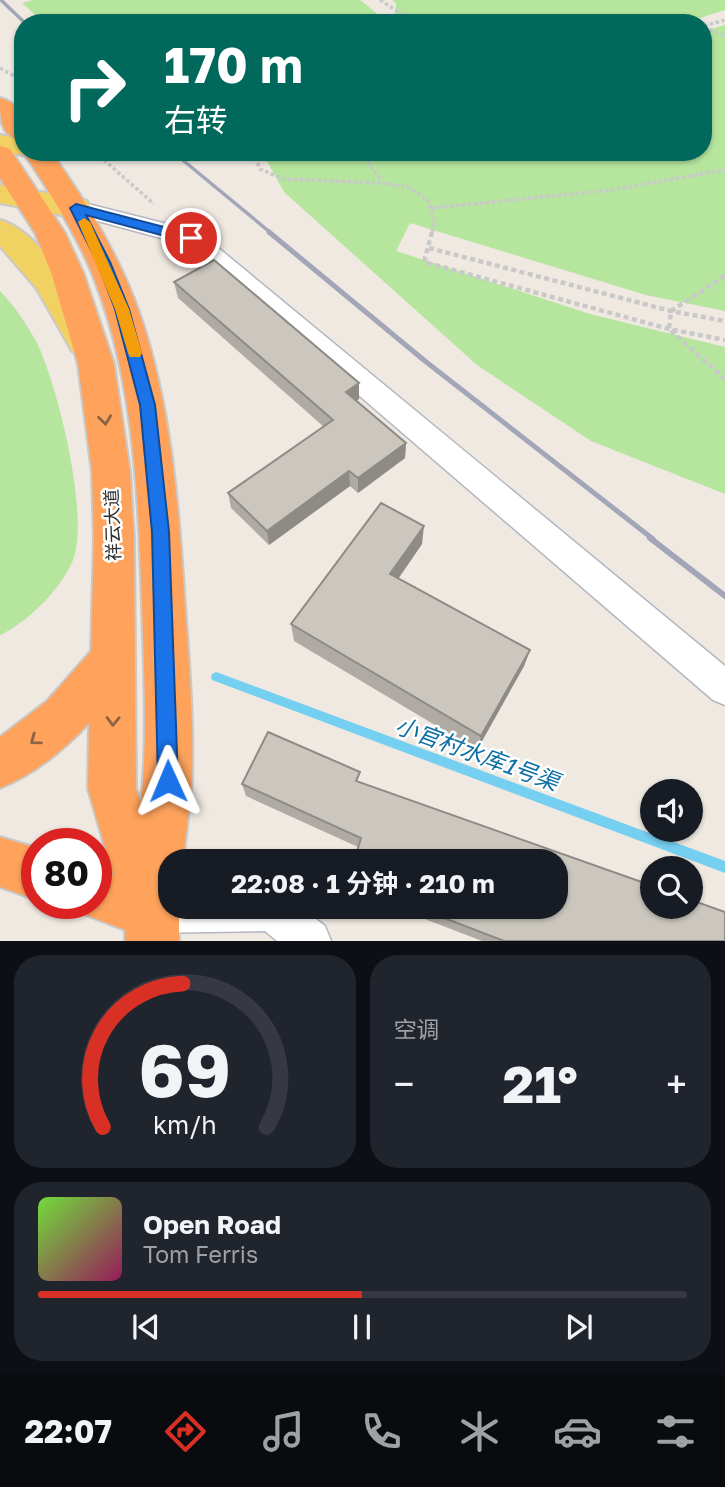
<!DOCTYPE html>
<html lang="zh">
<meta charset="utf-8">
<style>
:root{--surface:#171b24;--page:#20242c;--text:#f1f3f6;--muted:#9ea1a6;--line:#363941;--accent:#d93025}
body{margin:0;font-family:"Golos Text","Noto Sans SC",sans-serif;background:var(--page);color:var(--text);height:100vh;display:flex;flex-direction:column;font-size:26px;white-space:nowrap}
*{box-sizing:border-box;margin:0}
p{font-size:23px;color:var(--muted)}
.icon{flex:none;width:38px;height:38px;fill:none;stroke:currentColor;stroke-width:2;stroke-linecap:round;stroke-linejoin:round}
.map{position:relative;height:941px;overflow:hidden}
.details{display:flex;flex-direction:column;gap:14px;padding:14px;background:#0d0f14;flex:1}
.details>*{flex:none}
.guide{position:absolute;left:14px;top:14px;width:698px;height:147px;border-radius:28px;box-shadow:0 2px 5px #0004;background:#00695c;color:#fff;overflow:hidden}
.tools{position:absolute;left:640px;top:779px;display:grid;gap:14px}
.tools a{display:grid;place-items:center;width:63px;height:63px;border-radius:50%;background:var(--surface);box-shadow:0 2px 5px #0004;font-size:35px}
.speed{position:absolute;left:21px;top:828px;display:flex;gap:14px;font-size:35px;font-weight:700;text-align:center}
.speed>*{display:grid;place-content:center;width:91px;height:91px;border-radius:50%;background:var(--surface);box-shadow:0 2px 5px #0004;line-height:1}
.speed .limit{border:10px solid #d22;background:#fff;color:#111}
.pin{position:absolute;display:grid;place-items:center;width:60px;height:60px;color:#fff;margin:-30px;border:4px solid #fff;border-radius:50%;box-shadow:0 2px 7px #0007}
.me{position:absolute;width:77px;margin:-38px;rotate:359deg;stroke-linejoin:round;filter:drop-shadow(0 0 5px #0008)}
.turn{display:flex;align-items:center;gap:24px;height:147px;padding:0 35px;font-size:32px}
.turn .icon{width:91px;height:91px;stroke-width:2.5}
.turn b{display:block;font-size:49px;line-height:60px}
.big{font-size:52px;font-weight:700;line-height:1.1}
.details .card{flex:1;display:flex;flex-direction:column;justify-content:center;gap:10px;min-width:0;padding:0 24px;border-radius:28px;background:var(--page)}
.details .dial{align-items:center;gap:0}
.dial svg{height:182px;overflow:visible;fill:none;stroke:var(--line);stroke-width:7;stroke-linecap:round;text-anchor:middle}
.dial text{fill:var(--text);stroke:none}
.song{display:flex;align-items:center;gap:21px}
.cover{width:84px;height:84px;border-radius:10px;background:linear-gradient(135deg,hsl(100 70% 55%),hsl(330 70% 35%))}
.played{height:7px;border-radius:4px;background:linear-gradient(90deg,var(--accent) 50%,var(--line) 50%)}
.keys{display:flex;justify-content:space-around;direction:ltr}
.heat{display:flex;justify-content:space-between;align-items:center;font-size:38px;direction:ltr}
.details .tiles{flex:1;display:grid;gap:14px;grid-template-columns:1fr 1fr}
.card:last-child{grid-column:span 2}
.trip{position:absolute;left:158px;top:849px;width:410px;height:70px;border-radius:28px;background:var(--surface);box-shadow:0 2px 5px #0004;font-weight:700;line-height:70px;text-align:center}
.dock{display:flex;height:112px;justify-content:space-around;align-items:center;background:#090b0e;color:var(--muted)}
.dock .icon{width:49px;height:49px}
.dock .current{color:var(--accent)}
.dock b{font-size:32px;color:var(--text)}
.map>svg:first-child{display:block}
</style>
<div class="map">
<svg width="725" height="941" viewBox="0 0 725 941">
<rect width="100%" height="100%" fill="#efe9e1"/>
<!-- green -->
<g fill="#b6e59e">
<path d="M33,0H360L389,23H44L22,3Z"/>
<path d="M392,0H725V10L684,23H401L395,18L396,3Z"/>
<path d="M725,25V311L646,295L410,223L396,251L590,314L725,347V494L591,441L477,365L284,192L262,152H704V31Z"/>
<path d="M0,291C14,305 28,326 37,343C58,386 90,517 73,560C62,588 27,623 0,635Z"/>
</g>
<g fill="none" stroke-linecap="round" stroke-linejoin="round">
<!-- stream -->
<path fill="#75cff0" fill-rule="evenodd" d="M216,672L725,861V873L212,680L211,677L212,674Z"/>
<defs>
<g id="minor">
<path d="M76,201L199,232L725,666V705L713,700L183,244L68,213L64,208L68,203Z"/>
<path d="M170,892V906H299L325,926L331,941H277L265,931L151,933L137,927L131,913L137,899L151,893Z"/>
</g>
<g id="major">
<path d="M0,135L23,139V152H33L23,155L0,151Z"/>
<path d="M0,185L76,198L87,201L91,208L87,215L76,218L0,203Z"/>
<path d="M0,220C43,232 81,305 101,342L96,351L84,354L72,351L37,289L0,246Z"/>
</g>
<g id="highway">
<path d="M0,98C23,104 23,122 23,142C0,137 0,118 0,98Z"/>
<path d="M0,146L10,149L65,233L83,272L114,364L130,472L134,539L136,789L141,802C148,738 144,671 142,606C138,489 134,365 85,257C67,220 46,186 23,152H51C87,203 119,255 140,315C170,403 178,498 184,591C188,652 194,716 192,777C190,805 186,833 183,861H170V906H179V941H125V930L78,912L74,903H96V868L113,874L88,789L89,723C64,750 35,774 0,788V737L47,701L91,651L94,539L92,472L78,364L51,272L35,233L0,178Z"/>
<path d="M0,837L37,848V900L0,887Z"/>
</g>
</defs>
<!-- minor casing -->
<use href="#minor" stroke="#b4b7c1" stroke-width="3"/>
<!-- major casing -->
<use href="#major" stroke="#c9c9c9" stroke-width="4"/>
<!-- highway casing -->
<use href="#highway" stroke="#c9c9c9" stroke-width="4"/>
<!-- path-far1 -->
<g stroke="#c9c9c9" stroke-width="3.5" stroke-dasharray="3.5 2.5" stroke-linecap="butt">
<path d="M380,0L416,23"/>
<path d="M704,26L725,20"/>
<path d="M704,27L725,36"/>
<path d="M0,68L23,81"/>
<path d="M95,152L154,204"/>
<path d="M259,152L256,159L260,169L283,179L380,183L408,187L428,200L434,223L432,233"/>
<path d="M360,152L382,181"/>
<path d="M256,159L295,152"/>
<path d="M432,208L611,190L725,170"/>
</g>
<!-- path -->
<g stroke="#c9c9c9" stroke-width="4.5" stroke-dasharray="5 3.5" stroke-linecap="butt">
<path d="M432,232L424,262L669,329L725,340"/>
<path d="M429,248L671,311L725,321"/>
<path d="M725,276L671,311L669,329L725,379"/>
</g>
<!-- minor -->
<use href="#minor" fill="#fff" fill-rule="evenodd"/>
<!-- major -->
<use href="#major" fill="#f2d163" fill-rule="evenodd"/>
<!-- highway -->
<use href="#highway" fill="#ffa35c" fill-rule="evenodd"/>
<!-- rail-far2 -->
<g stroke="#a3a6b8" stroke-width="3.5">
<path d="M1,0L25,23"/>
<path d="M173,152L271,233"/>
</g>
<!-- rail-far1 -->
<path stroke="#a3a6b8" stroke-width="5" d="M269,232L425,361L653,539"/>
<!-- rail -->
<path stroke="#a3a6b8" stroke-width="6" d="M650,538L725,596"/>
</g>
<!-- wall -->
<g fill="#afaba4">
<path d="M174,282L359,399L356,401L406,443L405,458L358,493L350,486L269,545L231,508L228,493L324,427L178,298Z"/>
<path d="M422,544L398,579L530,650L524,666L477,750L294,641L291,624Z"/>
<path d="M360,782L725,941H482L391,906H555L358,847L246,796L242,784Z"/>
</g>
<!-- shaded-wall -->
<g fill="#8e8b86">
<path d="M359,383V399L346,408V392Z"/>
<path d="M406,443L405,458L358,493V478Z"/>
<path d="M349,471L350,486L269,545L267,531Z"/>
<path d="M424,526L422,544L389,592L390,574Z"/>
<path d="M530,650L524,666L477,750L481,736Z"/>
</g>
<!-- building -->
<g fill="#cbc7bf" stroke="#8e8b86" stroke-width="2">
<path d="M214,260L359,383L346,392L406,443L358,478L349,471L267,531L228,493L333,420L174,282Z"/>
<path d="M381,503L424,526L390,574L530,650L481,736L291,624Z"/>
<path d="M268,732L360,772L356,781L653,886V906H691V900L725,912V941H504L413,906H555V861H354L361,838L242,784Z"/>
</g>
<!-- one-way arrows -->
<defs><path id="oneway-chevron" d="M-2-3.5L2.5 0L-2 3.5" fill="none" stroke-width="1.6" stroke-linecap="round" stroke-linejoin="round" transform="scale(1.75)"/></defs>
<g stroke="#8c6343">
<use href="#oneway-chevron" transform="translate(105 420) rotate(83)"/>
<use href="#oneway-chevron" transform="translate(113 721) rotate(91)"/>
<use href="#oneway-chevron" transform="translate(35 740) rotate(144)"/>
</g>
<!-- route -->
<path fill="#1a73e8" stroke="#114b97" stroke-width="2" d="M76,204L195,235L197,238L191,243L86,215L110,262L129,309L155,405L169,532L178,781L175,788L168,791L161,788L158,781L152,532L140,405L115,309L97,262L70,208Z"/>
<!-- slow -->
<path fill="#f59e0b" d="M84,218L90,222L129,309L142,353L140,357H130L128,353L115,309L78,222Z"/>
<g text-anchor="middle" stroke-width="5" stroke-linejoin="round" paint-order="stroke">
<!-- street labels -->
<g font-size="18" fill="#2e2e2e" stroke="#fff">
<text transform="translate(113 525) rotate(-92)" y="6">祥云大道</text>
</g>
<!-- near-water labels -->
<g font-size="23" font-style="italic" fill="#0d6fa3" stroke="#fff">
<text transform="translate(477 754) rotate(20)" y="8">小官村水库1号渠</text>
</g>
</g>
</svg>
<div class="tools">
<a><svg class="icon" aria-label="sound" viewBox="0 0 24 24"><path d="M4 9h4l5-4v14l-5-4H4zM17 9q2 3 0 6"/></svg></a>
<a><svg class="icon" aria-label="search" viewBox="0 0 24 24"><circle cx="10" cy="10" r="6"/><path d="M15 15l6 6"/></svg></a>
</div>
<div class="speed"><div class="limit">80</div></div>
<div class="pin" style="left:191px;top:238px;background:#d93025"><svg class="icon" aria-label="arrive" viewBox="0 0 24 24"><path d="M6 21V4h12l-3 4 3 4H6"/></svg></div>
<svg class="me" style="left:168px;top:781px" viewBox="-20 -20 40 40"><path d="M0-17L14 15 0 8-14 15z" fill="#1a73e8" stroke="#fff" stroke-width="4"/></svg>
<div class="trip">22:08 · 1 分钟 · 210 m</div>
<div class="guide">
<div class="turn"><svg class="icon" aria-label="right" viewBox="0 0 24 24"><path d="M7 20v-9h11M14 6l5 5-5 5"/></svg><div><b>170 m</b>右转</div></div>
</div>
</div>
<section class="details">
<div class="tiles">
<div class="card dial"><svg viewBox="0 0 100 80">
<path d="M14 69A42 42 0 1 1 86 69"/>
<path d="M14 69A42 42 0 0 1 49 6" stroke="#d93025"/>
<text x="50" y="56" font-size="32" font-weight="700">69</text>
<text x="50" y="72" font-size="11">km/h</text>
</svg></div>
<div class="card"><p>空调</p>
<div class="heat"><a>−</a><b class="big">21°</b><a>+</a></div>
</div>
<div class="card">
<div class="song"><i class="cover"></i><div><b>Open Road</b><p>Tom Ferris</p></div></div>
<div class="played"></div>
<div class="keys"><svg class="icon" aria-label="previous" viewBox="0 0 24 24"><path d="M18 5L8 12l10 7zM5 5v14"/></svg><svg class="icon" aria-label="pause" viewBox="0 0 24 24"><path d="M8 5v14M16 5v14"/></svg><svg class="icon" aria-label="next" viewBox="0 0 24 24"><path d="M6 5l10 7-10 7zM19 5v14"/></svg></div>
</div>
</div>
</section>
<nav class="dock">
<b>22:07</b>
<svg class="icon current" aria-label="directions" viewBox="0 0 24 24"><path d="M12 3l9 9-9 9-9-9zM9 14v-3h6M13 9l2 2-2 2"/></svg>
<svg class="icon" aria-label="music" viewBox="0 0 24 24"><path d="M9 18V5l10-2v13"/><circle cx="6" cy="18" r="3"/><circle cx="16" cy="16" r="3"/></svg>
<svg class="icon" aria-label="phone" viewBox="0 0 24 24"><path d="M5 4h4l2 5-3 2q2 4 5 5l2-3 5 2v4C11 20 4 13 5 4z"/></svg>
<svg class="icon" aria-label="climate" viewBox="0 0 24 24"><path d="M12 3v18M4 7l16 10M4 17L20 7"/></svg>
<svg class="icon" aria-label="car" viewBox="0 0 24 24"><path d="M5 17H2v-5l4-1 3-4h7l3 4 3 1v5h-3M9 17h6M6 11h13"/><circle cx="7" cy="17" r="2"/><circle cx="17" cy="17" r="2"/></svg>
<svg class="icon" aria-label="filters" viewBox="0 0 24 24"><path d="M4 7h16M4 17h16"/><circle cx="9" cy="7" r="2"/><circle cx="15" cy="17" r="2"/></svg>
</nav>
